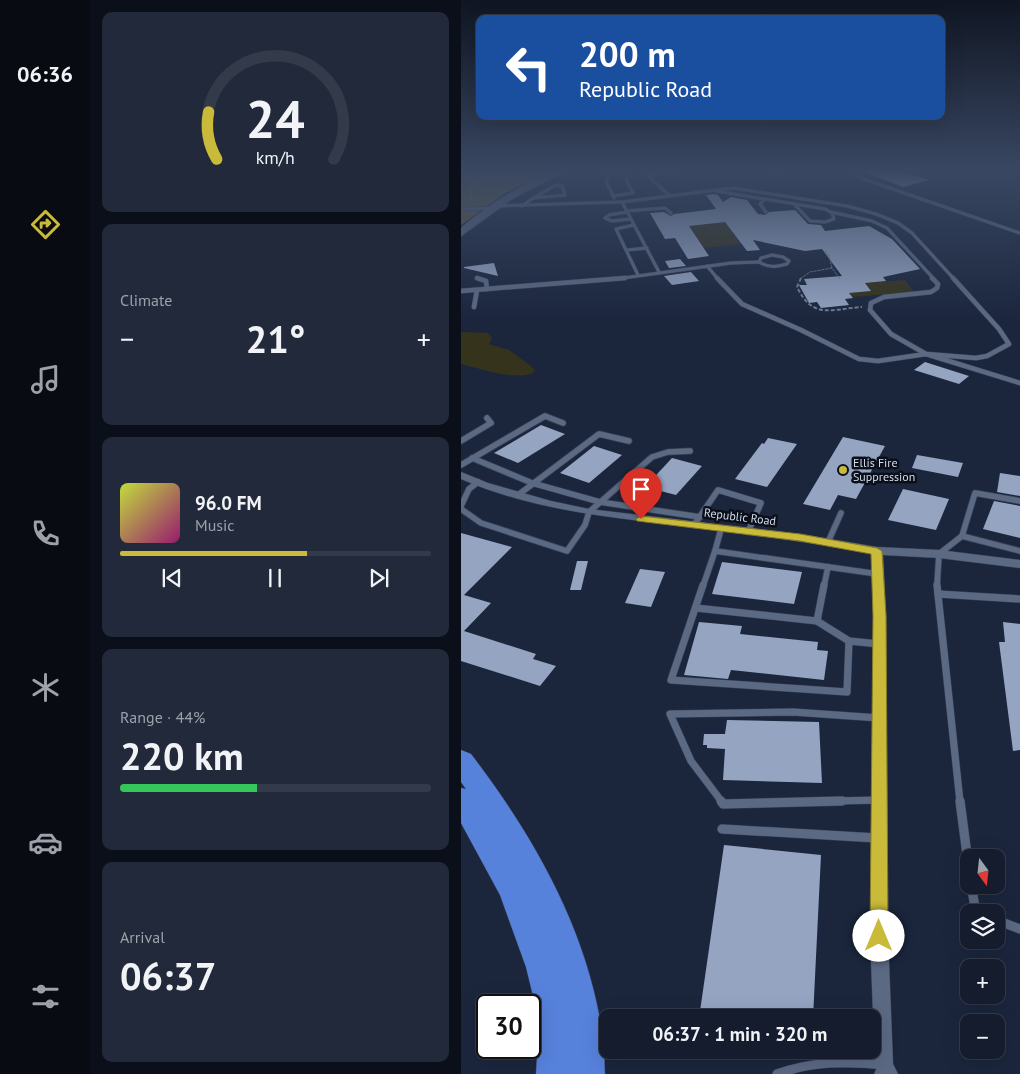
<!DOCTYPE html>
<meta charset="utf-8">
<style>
:root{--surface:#141c2e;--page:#21293a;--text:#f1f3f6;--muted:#9da1aa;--line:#333a4a;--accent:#caba3a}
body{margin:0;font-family:"PT Sans",sans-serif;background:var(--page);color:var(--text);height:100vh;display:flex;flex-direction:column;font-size:19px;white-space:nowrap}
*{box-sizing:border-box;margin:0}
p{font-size:16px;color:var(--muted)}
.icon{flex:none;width:28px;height:28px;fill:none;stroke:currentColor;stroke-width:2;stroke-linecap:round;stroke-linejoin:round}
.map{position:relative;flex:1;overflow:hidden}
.sheet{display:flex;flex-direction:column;gap:12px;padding:12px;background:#0b0f19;width:371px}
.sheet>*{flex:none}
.hud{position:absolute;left:15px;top:15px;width:469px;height:105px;border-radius:10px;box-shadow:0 5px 20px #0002,0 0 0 1px var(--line);background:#1a4fa0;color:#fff;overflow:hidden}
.needle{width:32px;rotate:165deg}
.fabs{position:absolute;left:499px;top:849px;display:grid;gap:10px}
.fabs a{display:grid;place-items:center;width:45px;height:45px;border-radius:10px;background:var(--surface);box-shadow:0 5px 20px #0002,0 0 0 1px var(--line);font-size:25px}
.speed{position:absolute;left:15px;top:994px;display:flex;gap:10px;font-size:25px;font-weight:700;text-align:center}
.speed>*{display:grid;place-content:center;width:65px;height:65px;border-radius:50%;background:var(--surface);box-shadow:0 5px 20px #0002,0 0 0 1px var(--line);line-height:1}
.speed .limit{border:2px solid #111;border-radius:8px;background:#fff;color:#111}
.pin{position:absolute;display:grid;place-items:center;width:42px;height:42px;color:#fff;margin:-51px -21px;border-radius:50% 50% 50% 0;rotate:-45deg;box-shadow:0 0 5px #0007}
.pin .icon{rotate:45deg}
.me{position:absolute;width:55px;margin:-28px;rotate:0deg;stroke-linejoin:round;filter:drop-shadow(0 0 4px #0008)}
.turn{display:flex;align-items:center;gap:18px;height:105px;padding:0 20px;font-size:22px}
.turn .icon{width:65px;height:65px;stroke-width:2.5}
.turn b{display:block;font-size:35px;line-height:42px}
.big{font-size:38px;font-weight:700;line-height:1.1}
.sheet .tile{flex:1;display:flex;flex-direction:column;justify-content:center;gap:8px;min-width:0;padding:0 18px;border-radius:10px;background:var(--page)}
.sheet .dial{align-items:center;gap:0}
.dial svg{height:130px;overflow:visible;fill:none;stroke:var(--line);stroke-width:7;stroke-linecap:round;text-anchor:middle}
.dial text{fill:var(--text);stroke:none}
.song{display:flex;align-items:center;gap:15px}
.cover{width:60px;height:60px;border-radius:8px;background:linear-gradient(135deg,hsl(70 70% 55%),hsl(320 70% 35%))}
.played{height:5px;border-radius:2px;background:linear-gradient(90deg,var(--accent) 60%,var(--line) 60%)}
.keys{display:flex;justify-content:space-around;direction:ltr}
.heat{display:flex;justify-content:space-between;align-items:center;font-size:28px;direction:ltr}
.charge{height:8px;border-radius:4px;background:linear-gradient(90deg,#34c759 44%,var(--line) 0)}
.trip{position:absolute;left:138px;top:1009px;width:282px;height:50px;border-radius:10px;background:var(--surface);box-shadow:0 5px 20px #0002,0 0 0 1px var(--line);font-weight:700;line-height:50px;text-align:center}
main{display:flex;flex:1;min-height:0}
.dock{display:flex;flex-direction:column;width:90px;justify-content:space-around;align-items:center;background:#080b12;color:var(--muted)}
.dock .icon{width:35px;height:35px}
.dock .on{color:var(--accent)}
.dock b{font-size:22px;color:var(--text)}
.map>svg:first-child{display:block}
</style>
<main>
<nav class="dock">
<b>06:36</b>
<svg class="icon on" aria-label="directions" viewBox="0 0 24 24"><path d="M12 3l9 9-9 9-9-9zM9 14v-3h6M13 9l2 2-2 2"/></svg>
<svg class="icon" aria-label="music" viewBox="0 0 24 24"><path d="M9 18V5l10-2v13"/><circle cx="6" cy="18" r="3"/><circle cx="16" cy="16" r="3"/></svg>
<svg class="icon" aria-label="phone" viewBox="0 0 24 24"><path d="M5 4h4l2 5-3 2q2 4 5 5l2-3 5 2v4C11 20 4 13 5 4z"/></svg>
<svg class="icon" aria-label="climate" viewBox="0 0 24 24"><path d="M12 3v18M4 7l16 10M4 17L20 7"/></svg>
<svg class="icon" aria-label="car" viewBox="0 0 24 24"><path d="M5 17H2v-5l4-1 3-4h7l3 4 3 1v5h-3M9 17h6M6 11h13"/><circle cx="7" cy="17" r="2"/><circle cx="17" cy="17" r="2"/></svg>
<svg class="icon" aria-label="filters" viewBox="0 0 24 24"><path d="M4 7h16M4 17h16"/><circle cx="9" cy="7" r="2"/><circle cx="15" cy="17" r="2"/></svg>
</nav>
<section class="sheet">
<div class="tile dial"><svg viewBox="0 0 100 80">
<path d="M14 69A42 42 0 1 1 86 69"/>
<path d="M14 69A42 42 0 0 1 9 40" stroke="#caba3a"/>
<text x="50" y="56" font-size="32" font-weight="700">24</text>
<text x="50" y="72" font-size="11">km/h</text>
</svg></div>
<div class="tile"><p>Climate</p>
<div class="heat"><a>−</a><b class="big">21°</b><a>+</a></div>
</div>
<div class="tile">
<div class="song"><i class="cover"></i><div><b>96.0 FM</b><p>Music</p></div></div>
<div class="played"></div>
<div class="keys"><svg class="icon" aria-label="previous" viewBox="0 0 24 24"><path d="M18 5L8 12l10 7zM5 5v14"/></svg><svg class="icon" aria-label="pause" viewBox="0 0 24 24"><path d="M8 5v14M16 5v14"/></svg><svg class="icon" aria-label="next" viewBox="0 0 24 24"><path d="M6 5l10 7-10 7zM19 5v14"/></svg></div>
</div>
<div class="tile"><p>Range · 44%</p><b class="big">220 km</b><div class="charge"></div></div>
<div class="tile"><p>Arrival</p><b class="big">06:37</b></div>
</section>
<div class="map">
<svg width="559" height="1074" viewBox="0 0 559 1074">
<rect width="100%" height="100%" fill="#1b263d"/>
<!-- green -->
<g fill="#36331c">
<path d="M264,222L280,244L242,248L228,226Z"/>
<path d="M444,280L453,292L391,297L388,293L410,291L404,283Z"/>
<path d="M0,332L27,333L31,338L28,344L48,350L70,366L74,371C62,383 16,368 0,364Z"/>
</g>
<!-- forest -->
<path fill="#646145" d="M0,171H91L43,194L0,225Z"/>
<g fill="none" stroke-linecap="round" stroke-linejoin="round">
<!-- stream -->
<path stroke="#1c1801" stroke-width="2.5" d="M516,171L559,173"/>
</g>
<!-- building -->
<g fill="#94a4c1">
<path d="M401,171H441L468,180L442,187Z"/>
<path d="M253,194L257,195L262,202L270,197L286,200L297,214L304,215L308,212L334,210L347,224L360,225L364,231L408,226L431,239L459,269L422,277L425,281L404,283L410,291L388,293L392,298L384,299L388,305L360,308L356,302L348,303L338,285H346L343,279L381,276L361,249L344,251L292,240L299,250L286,251L264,222L228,226L248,256L227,259L214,238L204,239L189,213L203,212L210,216L213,214L255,209L245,195Z"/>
<path d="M219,259L225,266L208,268L204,261Z"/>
<path d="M33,263L37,276L3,268V267Z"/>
<path d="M230,272L238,281L211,285L203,276Z"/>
<path d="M464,362L508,376L498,384L453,370Z"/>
<path d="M80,425L104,434L57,463L33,453Z"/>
<path d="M382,437L424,446L395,499L377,495L369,510L342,504Z"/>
<path d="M307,438L336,444L306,487L274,479L301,443L303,444Z"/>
<path d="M133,446L161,455L128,483L99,473Z"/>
<path d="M456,455L502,463L497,477L451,468Z"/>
<path d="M211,458L241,466L215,495L184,487Z"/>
<path d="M539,473L559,476V496L536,492Z"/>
<path d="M442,489L488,499L475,530L427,520Z"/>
<path d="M533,501L559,506V538L522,529Z"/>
<path d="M0,533L51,547L3,595L30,603L3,631L75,654L72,659L95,666L79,686L0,661Z"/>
<path d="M116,561H127L120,590H109Z"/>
<path d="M261,562L341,572L333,604L251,594Z"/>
<path d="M179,569L204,572L190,607L164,603Z"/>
<path d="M238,622L281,626L279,634L357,642L356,650L367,651L363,680L270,670L267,679L223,675Z"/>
<path d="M542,622L559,624V750L552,751L538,642H544Z"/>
<path d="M266,720L358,722L361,783L262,780L264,749L246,748V745H242L243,734H264Z"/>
<path d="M263,845L360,855L352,1018H238Z"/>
</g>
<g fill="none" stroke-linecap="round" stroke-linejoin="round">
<defs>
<g id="lane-far4">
<path d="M146,171L149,174L145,181L153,198"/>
<path d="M310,171H319"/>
<path d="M388,171L397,177L559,233"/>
<path d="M149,174L165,172"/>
<path d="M95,185L101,186L104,195L72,198Z"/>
<path d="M255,191L364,209L371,213L373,219L364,222L349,221L333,204"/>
<path d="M152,196L172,193L165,179L167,176L164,171"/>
<path d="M209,196L187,176L214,171"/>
<path d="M304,199L299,204L305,212"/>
<path d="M33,206L161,202"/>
<path d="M61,206L72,198"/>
<path d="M0,209L31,208"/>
<path d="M165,211L204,208L210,213"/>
<path d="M166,212L148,215L144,218L151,221L169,219"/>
<path d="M370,212L411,221L426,228L473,279"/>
<path d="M173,225L155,229L177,275"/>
<path d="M166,250L186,248"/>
<path d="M311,255L322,257L328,261L326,264C315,267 308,268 298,262L300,258Z"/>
<path d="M246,266L257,279"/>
<path d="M198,272L161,202L272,188L386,206L415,214L437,223L451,233L493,279"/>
<path d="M16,278L19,279"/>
<path d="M155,279L270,263L298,262"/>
</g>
<g id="lane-far3">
<path d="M16,278L25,281L26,289"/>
<path d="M256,278L281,304L340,330L398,359L417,361L465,354L559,383"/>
<path d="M471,278L477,284L476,288L470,292L423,297L410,303L409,310L430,334L465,354L515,358L526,356L548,344L538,329L492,278"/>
<path d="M0,291L164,278"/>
<path d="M13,307L16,290"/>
</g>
<g id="lane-far2">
<path d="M0,441L30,423L26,418"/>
<path d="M11,458L71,483L139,502L239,517"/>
<path d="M0,465L84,416L102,423"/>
<path d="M57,495L138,434L168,441"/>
<path d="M0,506L8,489L17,482"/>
<path d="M0,509L20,523L106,551L124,525L128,512L191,457L207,452L229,451"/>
<path d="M233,525L257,490L300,503L287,532"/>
<path d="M501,536L559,551"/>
<path d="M367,542L380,513"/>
<path d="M254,551L260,529"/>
<path d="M242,586L254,551L417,574"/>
<path d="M363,586L367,567"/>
<path d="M476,586L478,554L501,536L514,493L559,501"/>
</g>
<g id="lane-far1">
<path d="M242,585L210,680L386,692L388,641"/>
<path d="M476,585L499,802"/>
<path d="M477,594L559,599"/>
<path d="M235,608L356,621L388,641L418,644"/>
<path d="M356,621L363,585"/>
<path d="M261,802L230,761L209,714L332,712L418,718"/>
<path d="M332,802L418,800"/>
</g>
<g id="lane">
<path d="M260,801L262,804L381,801"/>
<path d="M499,801L508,870"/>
<path d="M261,829L416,838"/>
<path d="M510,885L515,912"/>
<path d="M535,920L559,929"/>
<path d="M316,1074C351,1061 386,1061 423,1065L418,1074"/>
</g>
<path id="street" d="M0,472L27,483L90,501L128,509L339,534L416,547L478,550L559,560V568L478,558L422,555L425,616L427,936L432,1064L437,1074H417L414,1065L409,936L413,616L410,553C348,542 285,534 222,526C147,517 71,510 0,479Z"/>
<path id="secondary" d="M94,171H105L51,199L0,236V228C28,203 60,185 94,171Z"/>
<path id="highway" d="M0,750L10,754C72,835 126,929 141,1032C144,1046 143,1060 144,1074H75L77,1040L74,1004L65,967L39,895L0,823V788L5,789L0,782Z"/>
</defs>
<!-- lane-far4 casing -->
<use href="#lane-far4" stroke="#3a4357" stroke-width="4"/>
<!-- lane-far3 casing -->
<use href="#lane-far3" stroke="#3a4357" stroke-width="5.5"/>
<!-- lane-far2 casing -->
<use href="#lane-far2" stroke="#3a4357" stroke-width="7"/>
<!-- lane-far1 casing -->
<use href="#lane-far1" stroke="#3a4357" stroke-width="8"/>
<!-- lane casing -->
<use href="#lane" stroke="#3a4357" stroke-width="10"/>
<!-- street casing -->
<use href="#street" stroke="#3a4357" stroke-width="1"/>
<!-- secondary casing -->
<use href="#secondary" stroke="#3a4357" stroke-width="2"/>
<!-- highway casing -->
<use href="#highway" stroke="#3a4357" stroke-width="1"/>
<!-- path-far1 -->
<g stroke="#737c90" stroke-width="1" stroke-dasharray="3 1" stroke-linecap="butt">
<path d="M0,178L7,171"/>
<path d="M11,200L9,187L30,171"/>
<path d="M364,251L368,256L371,268L379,279"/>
<path d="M339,279L349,272L371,268"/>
</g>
<!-- path -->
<path stroke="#737c90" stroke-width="2" stroke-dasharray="4 2" stroke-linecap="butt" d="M340,278L336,287C352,320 370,309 401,307"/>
<!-- lane-far4 -->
<use href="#lane-far4" stroke="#5b6983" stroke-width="3"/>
<!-- lane-far3 -->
<use href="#lane-far3" stroke="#5b6983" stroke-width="4.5"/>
<!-- lane-far2 -->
<use href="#lane-far2" stroke="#5b6983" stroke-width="5.5"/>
<!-- lane-far1 -->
<use href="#lane-far1" stroke="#5b6983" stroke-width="7"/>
<!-- lane -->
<use href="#lane" stroke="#5b6983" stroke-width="9"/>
<!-- street -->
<use href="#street" fill="#5b6983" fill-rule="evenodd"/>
<!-- secondary -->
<use href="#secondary" fill="#5b6983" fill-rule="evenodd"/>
<!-- highway -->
<use href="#highway" fill="#5782dc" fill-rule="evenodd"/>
</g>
<!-- sky -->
<linearGradient id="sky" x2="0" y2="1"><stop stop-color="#0f1522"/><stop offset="0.53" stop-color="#394762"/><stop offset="1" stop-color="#394762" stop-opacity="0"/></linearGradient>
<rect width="559" height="321" fill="url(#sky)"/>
<!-- route -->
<path fill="#caba3a" stroke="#837926" d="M180,516L339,534L416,548L421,551L425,616L427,936L424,942L418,944L412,942L409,936L412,616L410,554L339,541L176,521L175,519Z"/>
<!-- markers -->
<circle fill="#caba3a" stroke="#0a0f1a" stroke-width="2" cx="382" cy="470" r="5"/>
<g text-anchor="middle" stroke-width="5" stroke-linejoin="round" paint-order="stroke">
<!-- poi labels -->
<g font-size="12" fill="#d2daea" stroke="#0a0f1a" text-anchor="start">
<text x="392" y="467">Ellis Fire<tspan x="392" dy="14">Suppression</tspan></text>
</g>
<!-- street labels -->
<g font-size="12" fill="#d2daea" stroke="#0a0f1a">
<text transform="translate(279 517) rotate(7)" y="4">Republic Road</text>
</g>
</g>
</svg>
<div class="fabs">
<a><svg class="needle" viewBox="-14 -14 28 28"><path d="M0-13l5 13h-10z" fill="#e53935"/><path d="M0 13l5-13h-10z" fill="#9da1aa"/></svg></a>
<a><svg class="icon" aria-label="layers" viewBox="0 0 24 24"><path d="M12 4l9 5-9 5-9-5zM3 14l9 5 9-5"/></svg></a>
<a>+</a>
<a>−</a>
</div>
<div class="speed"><div class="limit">30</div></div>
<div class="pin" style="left:180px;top:519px;background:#d93025"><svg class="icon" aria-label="arrive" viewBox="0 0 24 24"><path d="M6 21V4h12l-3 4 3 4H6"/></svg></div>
<svg class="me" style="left:418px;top:936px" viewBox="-20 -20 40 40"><circle r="19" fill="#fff"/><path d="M0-13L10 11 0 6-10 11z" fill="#caba3a"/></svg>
<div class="trip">06:37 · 1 min · 320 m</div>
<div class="hud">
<div class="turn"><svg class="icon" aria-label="left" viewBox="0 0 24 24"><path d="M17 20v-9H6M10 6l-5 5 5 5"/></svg><div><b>200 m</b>Republic Road</div></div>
</div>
</div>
</main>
